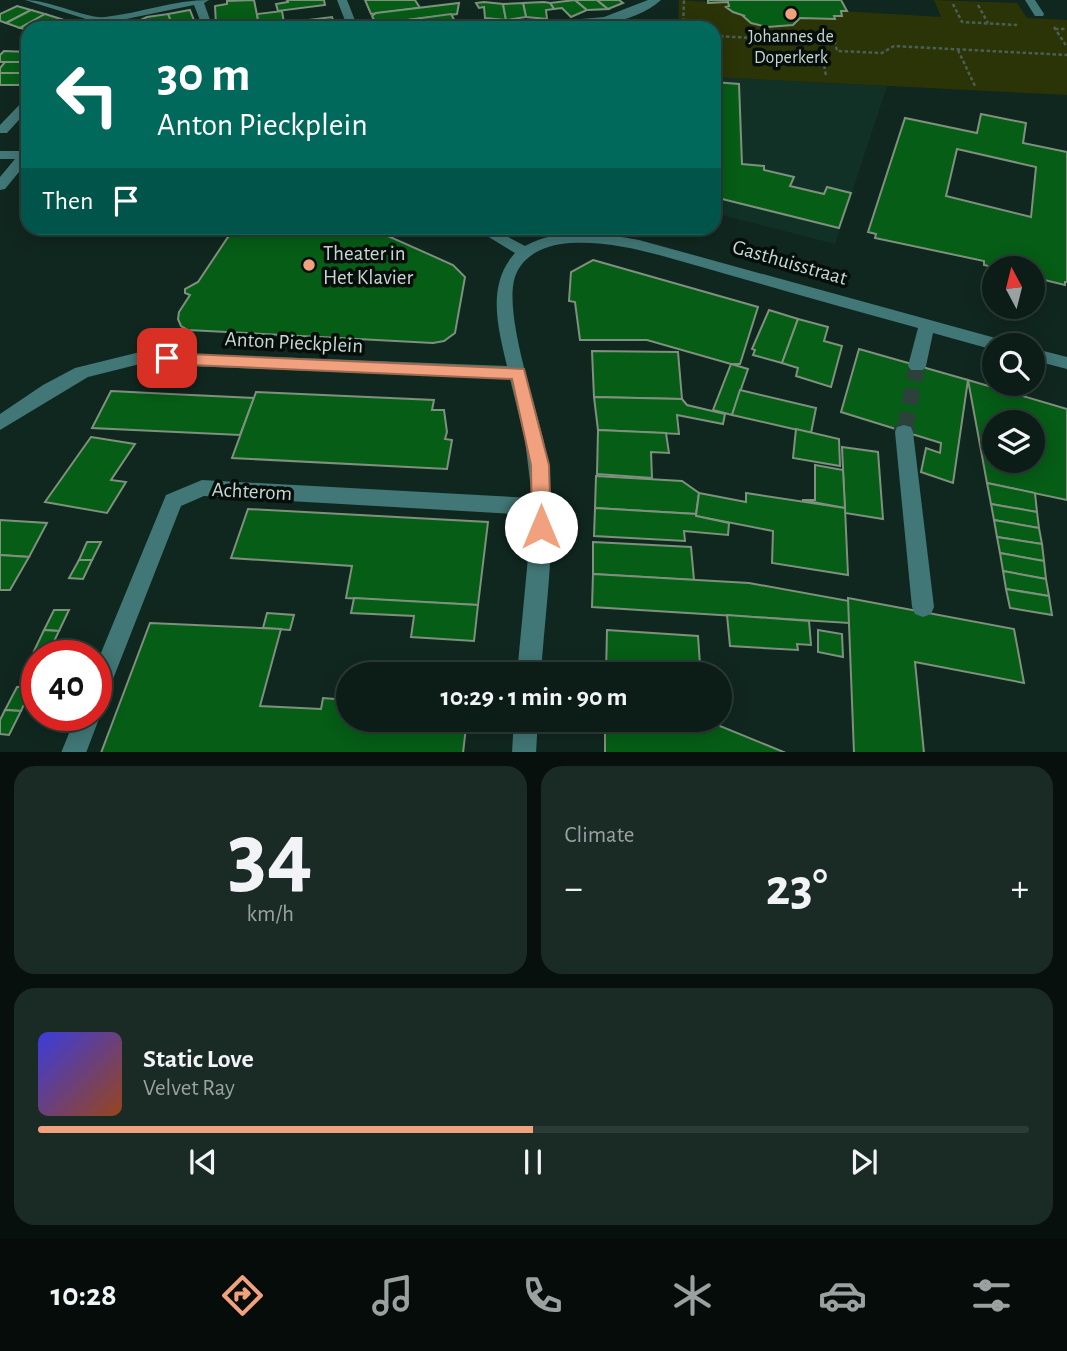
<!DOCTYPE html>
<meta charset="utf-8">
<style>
:root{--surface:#0c1d17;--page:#1a2a24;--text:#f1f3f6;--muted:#9aa2a1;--line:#2c3b36;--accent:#f1a17d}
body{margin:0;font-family:"Alegreya Sans",sans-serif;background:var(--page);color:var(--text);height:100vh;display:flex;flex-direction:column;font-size:26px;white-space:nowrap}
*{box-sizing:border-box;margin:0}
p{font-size:23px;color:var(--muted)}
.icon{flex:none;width:38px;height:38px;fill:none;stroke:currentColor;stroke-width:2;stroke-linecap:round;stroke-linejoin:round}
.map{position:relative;height:752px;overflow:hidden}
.panel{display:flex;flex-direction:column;gap:14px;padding:14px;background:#07100d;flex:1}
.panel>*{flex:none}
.hud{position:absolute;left:21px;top:21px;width:700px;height:214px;border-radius:21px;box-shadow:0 4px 18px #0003,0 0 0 2px var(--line);background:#00695c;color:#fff;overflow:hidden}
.needle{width:46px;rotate:353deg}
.fabs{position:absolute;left:982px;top:256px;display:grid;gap:14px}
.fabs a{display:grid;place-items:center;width:63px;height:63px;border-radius:50%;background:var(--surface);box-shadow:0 4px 18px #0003,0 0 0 2px var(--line);font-size:35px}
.speed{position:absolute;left:21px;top:640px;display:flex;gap:14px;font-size:35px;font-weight:700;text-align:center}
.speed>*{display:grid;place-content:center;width:91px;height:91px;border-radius:50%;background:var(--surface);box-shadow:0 4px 18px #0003,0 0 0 2px var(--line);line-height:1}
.speed .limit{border:10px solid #d22;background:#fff;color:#111}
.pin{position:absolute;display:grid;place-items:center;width:60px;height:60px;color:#fff;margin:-30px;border-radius:14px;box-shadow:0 4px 10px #0006}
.me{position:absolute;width:77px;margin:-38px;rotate:0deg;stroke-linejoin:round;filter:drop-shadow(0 0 5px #0008)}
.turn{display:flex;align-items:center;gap:24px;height:147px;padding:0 21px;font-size:32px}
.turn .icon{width:91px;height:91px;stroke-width:2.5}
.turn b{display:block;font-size:49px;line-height:60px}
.then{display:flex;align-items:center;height:66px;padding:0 21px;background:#0003;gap:14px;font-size:26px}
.big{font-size:52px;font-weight:600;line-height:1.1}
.panel .widget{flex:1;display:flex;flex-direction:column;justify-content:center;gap:10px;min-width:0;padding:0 24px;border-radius:21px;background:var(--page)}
.panel .dial{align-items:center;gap:0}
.dial b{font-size:91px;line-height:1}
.song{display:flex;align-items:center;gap:21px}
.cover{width:84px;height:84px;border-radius:10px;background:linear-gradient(135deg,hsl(240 70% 55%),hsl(20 70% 35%))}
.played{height:7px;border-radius:4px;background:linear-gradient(90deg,var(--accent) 50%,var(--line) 50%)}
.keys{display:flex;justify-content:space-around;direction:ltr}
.heat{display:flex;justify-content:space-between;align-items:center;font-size:38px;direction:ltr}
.panel .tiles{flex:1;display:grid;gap:14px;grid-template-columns:1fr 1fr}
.widget:last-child{grid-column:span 2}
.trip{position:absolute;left:336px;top:662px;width:396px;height:70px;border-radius:35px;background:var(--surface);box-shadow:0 4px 18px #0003,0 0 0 2px var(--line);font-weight:600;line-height:70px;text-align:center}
.tabs{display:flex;height:112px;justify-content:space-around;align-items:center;background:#050c09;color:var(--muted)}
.tabs .icon{width:49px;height:49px}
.tabs .on{color:var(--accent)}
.tabs b{font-size:32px;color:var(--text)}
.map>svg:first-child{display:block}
</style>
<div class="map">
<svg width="1067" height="753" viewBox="0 0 1067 753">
<rect width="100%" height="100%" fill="#10271f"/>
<!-- built -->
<path fill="#113127" d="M714,77L887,86L835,244L714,213Z"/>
<!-- green -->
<path fill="#2b3406" d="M679,0L728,3L727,6L752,23L767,27L794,25L800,18L835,19L834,16L843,15L841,11L941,17L934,0L1017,3L1027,18L1067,20V95L714,77V28H678Z"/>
<!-- building -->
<g fill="#065d16" stroke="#7f907e" stroke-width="2" fill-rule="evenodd">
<path d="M254,0L258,20L216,25L215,6L227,4V1Z"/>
<path d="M287,0H324L325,5L278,11L276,4L288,2Z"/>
<path d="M365,0H415L420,8L371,14Z"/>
<path d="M575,0L587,10L571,17L562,8L554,9L550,3Z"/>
<path d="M575,0H597L608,9L587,10Z"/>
<path d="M597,0H619L623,3L608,9Z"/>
<path d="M708,0H841L847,11H841L842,16H834L835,19L800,18L793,25L767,27L751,23L743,16H745L733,12L726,7L729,6L728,2L708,3Z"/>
<path d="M484,2L503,4L506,20L485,18L484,7L479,8L476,3Z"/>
<path d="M544,2L550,3L554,9L546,10L547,19L526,17L523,3Z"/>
<path d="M459,3L457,14L376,24L372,16L376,13Z"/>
<path d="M523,3L526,17L506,20L503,4Z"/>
<path d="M17,6L31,10L6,23L0,21V14Z"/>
<path d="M31,10L45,14L20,28L6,23Z"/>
<path d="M190,10L195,23L173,27L168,14Z"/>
<path d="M282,11L284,23L248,28L247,21L258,20L257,14Z"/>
<path d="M45,14L61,19L42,28L28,30L20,28Z"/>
<path d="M168,14L173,27L123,28L147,17Z"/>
<path d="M451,14L457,25L377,28L376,24Z"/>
<path d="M332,17L335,26L253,27L284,23Z"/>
<path d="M247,21L248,26L222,28L221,24Z"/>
<path d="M4,51L28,52V62H0V55Z"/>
<path d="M5,62H28V73H0V68Z"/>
<path d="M0,73H28V75L19,85H0Z"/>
<path d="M714,82L739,84L742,164L764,166V170L794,177L790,186L824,194L827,187L851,193L839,228L714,197Z"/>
<path d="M981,114L1026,123L1023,143L1067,152V282H1065V285L1032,277V268H996L984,265V261L875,238L876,234L868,232L905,118L977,133ZM957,149L1036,167L1031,217L946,196Z"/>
<path d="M234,228H370L453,265L465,277L455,333L444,341L433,343L188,330L181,326L178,319L179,312L190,295L185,293V289L198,282Z"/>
<path d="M593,260L758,307L740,364H731L647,340H580L575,302L569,301L571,272Z"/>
<path d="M769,310L798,319L782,363L753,355L755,350L752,349Z"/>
<path d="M798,319L828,327L824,341L842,346L831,387L796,376L798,368L782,363Z"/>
<path d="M859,349L968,380L953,483L921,472L926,448L940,453L941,443L841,412Z"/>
<path d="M592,351L678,352L682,399L594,397Z"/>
<path d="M731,364L748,369L732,415L713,410Z"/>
<path d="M968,380L1067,409V500L987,483ZM994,422H1032V460H994Z"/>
<path d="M740,390L816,408L811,433L732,415Z"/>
<path d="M111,391L170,394L254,398L240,435L92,428Z"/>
<path d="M256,392L434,400L432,410H444L447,432L445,439L452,440L447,469L232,458Z"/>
<path d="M594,397L682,399L687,405L725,414L723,424L677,415L679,434L598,430Z"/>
<path d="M796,429L839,439L840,466L793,458Z"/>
<path d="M598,430L666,433L669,453L651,452L652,478L597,474Z"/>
<path d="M91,437L135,444L111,480L126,482L107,513L45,502Z"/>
<path d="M842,447L878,452L883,519L845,513Z"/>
<path d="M815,465L843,470L845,508L802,500H815Z"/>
<path d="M596,476L682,481L699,493L696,514L595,508Z"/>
<path d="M987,483L1035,493L1037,512L991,504Z"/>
<path d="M699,493L746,502V493L845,508L848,575L772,563L773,531L696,516Z"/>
<path d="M991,504L1037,512L1039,528L994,520Z"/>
<path d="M595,508L696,514V516L729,523L728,535L684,531L685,541L594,536Z"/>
<path d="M248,509L488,522L478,605L346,598L352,566L231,558Z"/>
<path d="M0,520L47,523L29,557L0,555Z"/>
<path d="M994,520L1039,528L1042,544L997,537Z"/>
<path d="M997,537L1042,544L1044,561L1000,553Z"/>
<path d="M87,542H101L92,560H79Z"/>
<path d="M593,542L691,547L694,580L593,574Z"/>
<path d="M1000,553L1044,561L1046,579L1003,571Z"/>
<path d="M0,555L29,557L10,590H0Z"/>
<path d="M79,560H92L83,579L69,578Z"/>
<path d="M1003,571L1046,579L1049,596L1006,589Z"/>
<path d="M593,574L749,583L849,601V623L592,607Z"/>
<path d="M1006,589L1049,596L1052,615L1010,608Z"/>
<path d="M354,598L478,605L474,641L411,637L414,616L351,613Z"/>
<path d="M848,598L1014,629L1024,683L915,662L924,753H854Z"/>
<path d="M54,610H69L59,631L44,630Z"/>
<path d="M267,613L294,615L290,630L263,628Z"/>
<path d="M727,615L809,621L811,645L797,644L798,650L730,646Z"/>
<path d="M150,623L281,629L260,706L321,709L323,698L348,700V719H467L463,753H101Z"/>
<path d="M44,630L59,631L49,652L34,651Z"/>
<path d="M607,630L698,636L700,665L667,662L668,674H606Z"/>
<path d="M818,630L842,634L843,657L818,652Z"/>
<path d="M17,687H32L21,711L5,710Z"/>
<path d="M5,710L21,711L9,735L0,734V720Z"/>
<path d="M605,719H703L786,753H605Z"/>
</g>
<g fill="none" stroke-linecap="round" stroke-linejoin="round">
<!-- minor-tunnel-far1 -->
<path stroke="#2c413a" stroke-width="16" stroke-dasharray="16 8" stroke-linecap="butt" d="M905,428L917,366"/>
<!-- minor-tunnel -->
<path stroke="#2c413a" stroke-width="21" stroke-dasharray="21 10" stroke-linecap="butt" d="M904,432L905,426"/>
<!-- path -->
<g stroke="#4a5e57" stroke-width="2.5" stroke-dasharray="3.5 2.5" stroke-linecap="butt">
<path d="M953,4L962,22L1017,25"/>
<path d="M978,5L988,23"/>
<path d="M1054,27L1067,47"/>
<path d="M683,28L684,0"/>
<path d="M1055,29H1067"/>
<path d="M714,36L835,42L837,51L882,53L894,46L1067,55"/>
<path d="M820,42L826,76"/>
<path d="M958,50L975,86"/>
</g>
<!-- minor -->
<g fill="#417776" fill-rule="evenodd">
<path d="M25,0C51,0 86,19 105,17C141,13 174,0 209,0L204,3L213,28H203L194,5L102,24Z"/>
<path d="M337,0H347L358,28H348Z"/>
<path d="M648,0H661C624,33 553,28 507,28L512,25L604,17Z"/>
<path d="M1025,0H1035L1044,14L1043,16H1035Z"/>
<path d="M28,99V110L7,133H0V125L24,100Z"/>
<path d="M0,151H28V161L5,189L0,190V177L15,159H0Z"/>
<path d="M474,228H491L525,246C560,227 602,234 639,240L999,339L1007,345H994V350L933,333L926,366L923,370H911L908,366L918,328C852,310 786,291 719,272C671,259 621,240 570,243C549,244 526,253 517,272C500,305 536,405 544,442C560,519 546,597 541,674H517L532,515L204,496L181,506L104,702L96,705V665L166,495L202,480L532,498L525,440L510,379L140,364L88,377L0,430V414L43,385L75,368L140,352L507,366C498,328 486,285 515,253Z"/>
<path d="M1032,348L1067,357V369L1032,360Z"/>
<path d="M904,425L911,427L913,432L934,607L931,614L923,617L915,614L912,607L895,432L897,427Z"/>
<path d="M96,707L100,716L86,753H61L76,716H96Z"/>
<path d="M514,719H538L536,753H512Z"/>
</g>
</g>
<!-- route -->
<path fill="#f1a17d" stroke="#9d6951" stroke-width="2" d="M167,353L524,369L549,465L551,527L548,533L541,535L535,533L532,527L531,465L512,379L167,364L159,358Z"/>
<!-- markers -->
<g fill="#f1a17d" stroke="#050e0a" stroke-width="2.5">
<circle cx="791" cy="14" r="7"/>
<circle cx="309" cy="265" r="7"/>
</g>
<g text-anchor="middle" stroke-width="7" stroke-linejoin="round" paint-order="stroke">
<!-- far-poi labels -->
<g font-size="18" fill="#c9d6d1" stroke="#050e0a">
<text x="791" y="42">Johannes de<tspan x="791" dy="21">Doperkerk</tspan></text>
</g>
<!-- poi labels -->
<g font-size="21" fill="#c9d6d1" stroke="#050e0a" text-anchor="start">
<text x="323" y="260">Theater in<tspan x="323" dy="24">Het Klavier</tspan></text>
</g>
<!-- street labels -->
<g font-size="21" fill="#c9d6d1" stroke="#050e0a">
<text transform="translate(790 262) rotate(16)" y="7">Gasthuisstraat</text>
<text transform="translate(294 342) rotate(3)" y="7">Anton Pieckplein</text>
<text transform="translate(252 491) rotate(3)" y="7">Achterom</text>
</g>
</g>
</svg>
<div class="fabs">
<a><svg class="needle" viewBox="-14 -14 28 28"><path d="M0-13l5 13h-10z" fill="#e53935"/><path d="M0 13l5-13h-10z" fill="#9aa2a1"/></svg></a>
<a><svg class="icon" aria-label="search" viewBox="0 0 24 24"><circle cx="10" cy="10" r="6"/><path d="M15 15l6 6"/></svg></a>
<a><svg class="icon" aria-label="layers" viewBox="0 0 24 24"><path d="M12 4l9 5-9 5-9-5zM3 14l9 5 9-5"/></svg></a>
</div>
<div class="speed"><div class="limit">40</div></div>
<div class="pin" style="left:167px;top:358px;background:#d93025"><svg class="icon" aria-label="arrive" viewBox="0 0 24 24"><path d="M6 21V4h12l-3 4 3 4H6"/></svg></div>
<svg class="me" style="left:541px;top:527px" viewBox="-20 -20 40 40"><circle r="19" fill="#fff"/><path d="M0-13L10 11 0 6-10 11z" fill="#f1a17d"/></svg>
<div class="trip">10:29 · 1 min · 90 m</div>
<div class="hud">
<div class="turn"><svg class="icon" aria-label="left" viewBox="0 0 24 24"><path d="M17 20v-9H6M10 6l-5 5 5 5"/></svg><div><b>30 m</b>Anton Pieckplein</div></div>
<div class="then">Then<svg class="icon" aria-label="arrive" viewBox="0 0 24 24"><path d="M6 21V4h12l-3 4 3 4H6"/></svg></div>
</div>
</div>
<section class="panel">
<div class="tiles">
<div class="widget dial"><b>34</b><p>km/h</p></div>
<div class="widget"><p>Climate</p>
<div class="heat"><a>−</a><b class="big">23°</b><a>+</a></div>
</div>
<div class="widget">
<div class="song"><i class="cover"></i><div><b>Static Love</b><p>Velvet Ray</p></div></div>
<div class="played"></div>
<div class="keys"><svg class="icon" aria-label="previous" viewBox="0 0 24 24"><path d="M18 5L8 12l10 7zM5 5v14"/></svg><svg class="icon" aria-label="pause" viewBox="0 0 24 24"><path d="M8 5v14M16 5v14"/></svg><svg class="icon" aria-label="next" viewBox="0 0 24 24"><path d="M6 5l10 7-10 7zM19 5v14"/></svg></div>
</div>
</div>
</section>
<nav class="tabs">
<b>10:28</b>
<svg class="icon on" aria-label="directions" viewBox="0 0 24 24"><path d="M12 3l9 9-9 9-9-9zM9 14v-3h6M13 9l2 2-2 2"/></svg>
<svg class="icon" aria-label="music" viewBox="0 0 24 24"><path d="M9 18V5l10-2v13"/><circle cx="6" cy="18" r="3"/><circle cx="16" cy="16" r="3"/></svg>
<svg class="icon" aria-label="phone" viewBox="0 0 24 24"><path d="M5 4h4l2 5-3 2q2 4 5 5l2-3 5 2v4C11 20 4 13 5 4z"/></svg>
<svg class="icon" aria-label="climate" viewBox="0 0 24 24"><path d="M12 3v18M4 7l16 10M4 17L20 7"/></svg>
<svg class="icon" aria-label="car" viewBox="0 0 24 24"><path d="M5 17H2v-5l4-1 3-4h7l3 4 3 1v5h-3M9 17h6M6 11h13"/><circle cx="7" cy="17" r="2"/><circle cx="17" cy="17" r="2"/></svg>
<svg class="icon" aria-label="filters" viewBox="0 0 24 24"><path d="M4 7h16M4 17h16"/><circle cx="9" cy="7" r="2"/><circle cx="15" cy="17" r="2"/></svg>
</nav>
